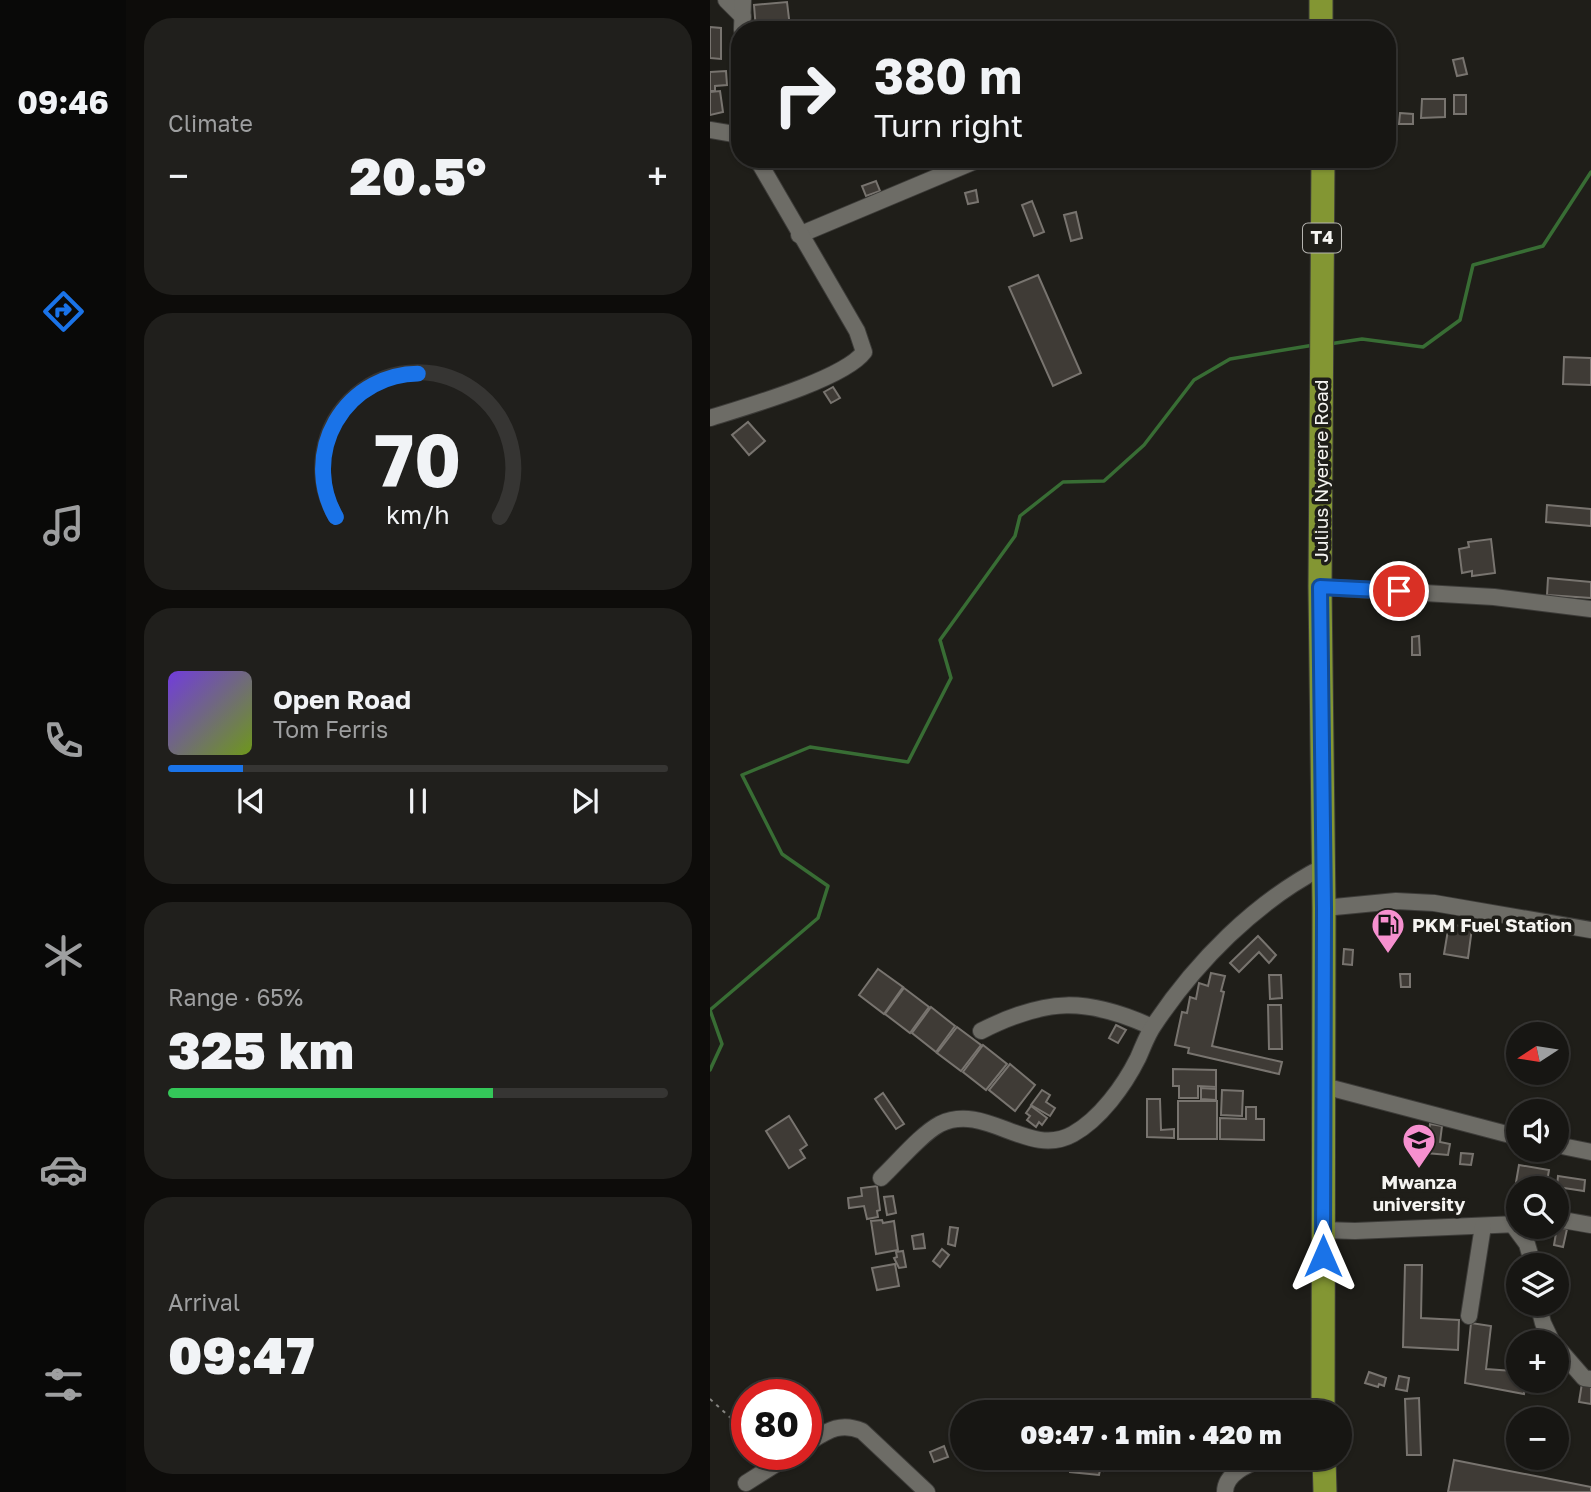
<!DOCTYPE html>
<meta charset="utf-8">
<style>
:root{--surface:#171613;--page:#201f1c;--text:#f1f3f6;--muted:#9e9fa0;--line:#363533;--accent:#1a73e8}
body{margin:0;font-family:"Golos Text",sans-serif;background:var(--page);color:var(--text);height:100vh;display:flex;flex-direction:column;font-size:26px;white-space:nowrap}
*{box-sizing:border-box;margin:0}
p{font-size:23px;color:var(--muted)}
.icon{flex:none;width:38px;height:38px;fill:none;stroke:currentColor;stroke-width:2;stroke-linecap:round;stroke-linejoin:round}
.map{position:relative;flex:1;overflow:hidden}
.drawer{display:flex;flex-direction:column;gap:18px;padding:18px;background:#0d0c0a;width:584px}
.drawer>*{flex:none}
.top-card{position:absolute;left:21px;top:21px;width:665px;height:147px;border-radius:28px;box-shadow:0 2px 5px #0004,0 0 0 2px var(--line);background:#171613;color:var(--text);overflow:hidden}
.needle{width:46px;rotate:258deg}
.controls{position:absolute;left:796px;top:1022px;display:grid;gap:14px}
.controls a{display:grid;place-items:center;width:63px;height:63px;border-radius:50%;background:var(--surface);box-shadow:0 2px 5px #0004,0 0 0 2px var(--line);font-size:35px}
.speed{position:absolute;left:21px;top:1379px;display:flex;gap:14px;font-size:35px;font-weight:700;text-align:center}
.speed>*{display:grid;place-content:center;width:91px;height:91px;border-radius:50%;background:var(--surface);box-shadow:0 2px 5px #0004,0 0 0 2px var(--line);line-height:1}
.speed .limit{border:10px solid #d22;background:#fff;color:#111}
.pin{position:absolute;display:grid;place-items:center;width:60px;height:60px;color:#fff;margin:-30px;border:4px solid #fff;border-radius:50%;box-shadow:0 2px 7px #0007}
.me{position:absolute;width:77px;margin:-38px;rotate:0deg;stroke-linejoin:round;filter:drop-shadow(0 0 5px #0008)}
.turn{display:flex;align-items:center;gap:24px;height:147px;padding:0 28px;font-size:32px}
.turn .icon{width:91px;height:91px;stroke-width:2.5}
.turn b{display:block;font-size:49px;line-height:60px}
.big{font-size:52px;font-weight:800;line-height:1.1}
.drawer .tile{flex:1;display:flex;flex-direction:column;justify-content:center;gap:10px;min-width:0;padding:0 24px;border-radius:28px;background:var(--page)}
.drawer .dial{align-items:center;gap:0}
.dial svg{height:182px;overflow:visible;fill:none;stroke:var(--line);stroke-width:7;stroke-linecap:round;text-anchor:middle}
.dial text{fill:var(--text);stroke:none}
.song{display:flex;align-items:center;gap:21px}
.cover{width:84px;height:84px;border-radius:10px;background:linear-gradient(135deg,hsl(260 70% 55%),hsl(80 70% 35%))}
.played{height:7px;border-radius:4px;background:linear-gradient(90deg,var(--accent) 15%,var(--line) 15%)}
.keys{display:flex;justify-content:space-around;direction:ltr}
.heat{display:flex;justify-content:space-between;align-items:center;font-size:38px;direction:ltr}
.charge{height:10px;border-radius:5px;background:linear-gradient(90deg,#34c759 65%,var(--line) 0)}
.trip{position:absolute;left:240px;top:1400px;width:402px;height:70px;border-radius:35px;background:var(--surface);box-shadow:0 2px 5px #0004,0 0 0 2px var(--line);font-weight:800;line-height:70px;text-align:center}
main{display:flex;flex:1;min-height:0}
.dock{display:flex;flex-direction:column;width:126px;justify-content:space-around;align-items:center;background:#090908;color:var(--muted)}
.dock .icon{width:49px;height:49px}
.dock .active{color:var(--accent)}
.dock b{font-size:32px;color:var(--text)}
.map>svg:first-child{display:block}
</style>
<main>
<nav class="dock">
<b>09:46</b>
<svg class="icon active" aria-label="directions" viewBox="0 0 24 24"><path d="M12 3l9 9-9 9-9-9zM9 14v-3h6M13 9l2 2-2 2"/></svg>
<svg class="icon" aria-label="music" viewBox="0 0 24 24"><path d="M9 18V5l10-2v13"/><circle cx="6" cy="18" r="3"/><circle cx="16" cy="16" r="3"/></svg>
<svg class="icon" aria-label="phone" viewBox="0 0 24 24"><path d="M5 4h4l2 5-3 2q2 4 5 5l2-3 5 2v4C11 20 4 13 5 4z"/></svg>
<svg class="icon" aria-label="climate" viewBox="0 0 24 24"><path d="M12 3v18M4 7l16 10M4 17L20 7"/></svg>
<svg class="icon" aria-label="car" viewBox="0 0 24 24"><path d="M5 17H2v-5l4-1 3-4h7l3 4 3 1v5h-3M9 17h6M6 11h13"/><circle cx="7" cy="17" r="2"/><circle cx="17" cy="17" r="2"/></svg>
<svg class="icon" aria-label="filters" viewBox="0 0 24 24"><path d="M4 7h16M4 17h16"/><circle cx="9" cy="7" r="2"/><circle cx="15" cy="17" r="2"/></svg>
</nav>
<section class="drawer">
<div class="tile"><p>Climate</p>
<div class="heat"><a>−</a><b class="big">20.5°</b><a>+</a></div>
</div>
<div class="tile dial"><svg viewBox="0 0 100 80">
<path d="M14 69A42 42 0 1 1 86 69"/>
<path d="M14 69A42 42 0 0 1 50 6" stroke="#1a73e8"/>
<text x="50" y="56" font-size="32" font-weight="700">70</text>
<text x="50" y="72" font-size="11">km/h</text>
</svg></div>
<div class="tile">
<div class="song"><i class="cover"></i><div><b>Open Road</b><p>Tom Ferris</p></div></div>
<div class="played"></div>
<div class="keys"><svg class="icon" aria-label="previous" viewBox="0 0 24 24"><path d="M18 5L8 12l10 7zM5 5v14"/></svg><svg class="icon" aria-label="pause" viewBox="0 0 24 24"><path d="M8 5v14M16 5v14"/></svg><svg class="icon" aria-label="next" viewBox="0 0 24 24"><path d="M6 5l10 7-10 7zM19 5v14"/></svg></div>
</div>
<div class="tile"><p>Range · 65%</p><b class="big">325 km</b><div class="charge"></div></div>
<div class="tile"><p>Arrival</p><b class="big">09:47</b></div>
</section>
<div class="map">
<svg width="881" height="1492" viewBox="0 0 881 1492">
<rect width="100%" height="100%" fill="#1f1e19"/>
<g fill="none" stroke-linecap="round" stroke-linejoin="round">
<!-- stream -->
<g stroke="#386d34" stroke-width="3.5">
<path d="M619,344L652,339L713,347L750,320L763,265L833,246L881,172"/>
<path d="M0,1070L12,1044L0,1010L108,918L118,886L72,854L32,775L100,747L198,762L241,678L230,640L305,536L310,516L353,482L394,481L434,445L484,380L520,359L604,345"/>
</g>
</g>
<!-- building -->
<g fill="#3f3b36" stroke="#78746f" stroke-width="2">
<path d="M77,2L80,27L46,30L44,5Z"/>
<path d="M0,27L11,28V59L0,58Z"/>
<path d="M753,58L757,74L747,76L743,60Z"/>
<path d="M16,71L17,85L5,86V91H0V72Z"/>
<path d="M10,91L13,112L0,115V92Z"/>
<rect x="744" y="95" width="12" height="19"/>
<path d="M712,99H735V117L711,118Z"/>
<path d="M690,113L703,114V124H689Z"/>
<path d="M166,181L170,191L156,196L152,186Z"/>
<path d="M266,190L268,202L258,204L255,193Z"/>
<path d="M322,201L334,232L324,236L312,205Z"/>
<path d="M366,212L372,238L361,241L354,215Z"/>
<path d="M328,275L371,373L343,386L299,287Z"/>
<path d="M854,357L881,358V385L853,384Z"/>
<path d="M123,387L130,398L121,403L114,392Z"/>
<path d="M38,422L55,441L39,455L22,435Z"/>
<path d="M837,505L881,509V526L836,522Z"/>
<path d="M781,539L785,573L762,576V571L752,573L749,549L759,547L758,542Z"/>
<path d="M838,578L881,582V598L837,595Z"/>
<path d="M709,636L710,655H702V637Z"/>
<path d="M739,924L762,928L758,958L734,954Z"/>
<path d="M548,936L566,955L559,963L549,952L529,972L520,963Z"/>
<path d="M634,949L643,950L642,965L633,964Z"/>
<path d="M168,969L193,987L174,1014L149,995Z"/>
<path d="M501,973L515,976L511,991L514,992L502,1046L572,1062L569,1074L478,1053L479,1048L465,1045L472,1012L477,1013L480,997L486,999L489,983L498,986Z"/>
<path d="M690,974H700V987H691Z"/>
<path d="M559,975H571L572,998L560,999Z"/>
<path d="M194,988L219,1007L200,1033L175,1014Z"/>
<path d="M558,1005H571L572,1049H559Z"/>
<path d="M221,1007L245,1026L226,1052L202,1033Z"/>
<path d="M406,1025L416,1030L408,1043L399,1038Z"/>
<path d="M247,1027L271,1045L251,1071L227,1053Z"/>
<path d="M273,1045L297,1064L276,1090L253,1072Z"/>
<path d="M300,1064L325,1085L305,1111L279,1090Z"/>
<path d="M463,1069L506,1070V1087L488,1086V1098H469V1086H463Z"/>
<path d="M491,1088L506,1089V1100L491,1099Z"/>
<path d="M332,1090L340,1095L336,1102L345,1108L340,1116L321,1105Z"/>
<path d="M512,1090L533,1091L532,1116L511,1115Z"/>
<path d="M173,1093L194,1124L186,1129L165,1099Z"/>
<path d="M437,1099H450L451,1130L464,1129V1138L437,1137Z"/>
<rect x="468" y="1101" width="39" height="38"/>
<path d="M321,1106L337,1118L332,1125L329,1122L326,1127L317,1120L320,1116L316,1113Z"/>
<path d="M536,1107H546V1119H554V1140L510,1139V1118L536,1119Z"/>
<path d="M79,1116L97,1145L90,1150L95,1158L79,1168L56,1131Z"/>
<path d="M720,1124L732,1126L730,1142L740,1144L738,1155L716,1153Z"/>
<path d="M751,1153L763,1154L761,1165L750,1164Z"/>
<path d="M809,1165L839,1170L836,1188H805Z"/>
<path d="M848,1176L875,1180L874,1191L847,1187Z"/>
<path d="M167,1186L170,1210L167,1211L168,1217L157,1219L154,1206L139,1208L138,1198L152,1196L151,1188Z"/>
<path d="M183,1196L186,1213L177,1215L174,1197Z"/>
<path d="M172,1220L173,1223L184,1221L188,1250L166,1254L161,1221Z"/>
<path d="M240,1227L248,1228L245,1246L238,1244Z"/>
<path d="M847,1227L857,1229L853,1247L844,1245Z"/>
<path d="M213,1234L215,1248L204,1249L202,1236Z"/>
<path d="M232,1249L239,1255L230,1267L223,1261Z"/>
<path d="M193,1251L196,1267L189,1268L184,1258L187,1257L186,1252Z"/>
<path d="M185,1264L189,1286L167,1290L162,1268Z"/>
<path d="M695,1265H712L711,1318L749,1320L748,1350L693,1347Z"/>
<path d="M761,1323L781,1326L776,1369L803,1371L810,1336L823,1338L822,1342H808V1381H816L814,1394L755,1383Z"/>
<path d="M659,1372L676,1378L674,1386L669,1384L668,1387L655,1383Z"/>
<path d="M689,1376L699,1378L697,1391L686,1389Z"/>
<path d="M872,1383L881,1385V1404L869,1402Z"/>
<path d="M709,1398L711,1455H697L695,1399Z"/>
<path d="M234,1446L238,1457L224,1462L220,1452Z"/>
<path d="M357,1458H394L393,1471L390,1470L389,1475L360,1472V1464H357Z"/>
<path d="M744,1460L881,1487V1492H738Z"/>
</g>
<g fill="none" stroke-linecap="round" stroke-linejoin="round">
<defs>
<g id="minor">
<path d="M16,0L33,17"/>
<path d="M32,30L33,0"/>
<path d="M30,79V114"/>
<path d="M0,130L30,135"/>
<path d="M89,235L270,159"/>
<path d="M0,418C35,407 134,379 154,352L147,331L47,159"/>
<path d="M610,587L784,597L881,609"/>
<path d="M614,908L686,901L724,903L881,930"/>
<path d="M271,1031C336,998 376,997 442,1027"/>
<path d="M614,1086L808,1137"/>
<path d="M847,1145L881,1152"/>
<path d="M171,1178C188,1162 211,1134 230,1124C276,1102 319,1159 363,1134C390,1119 414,1086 428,1058C433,1047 437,1035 444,1025C486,962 545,902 613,867"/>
<path d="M847,1219L881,1225"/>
<path d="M803,1225L817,1244L823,1265"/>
<path d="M613,1230L645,1231L808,1224"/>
<path d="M828,1304L833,1323L842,1342"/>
<path d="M759,1316L773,1226"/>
<path d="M847,1347L874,1378L881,1379"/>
<path d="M96,1444C116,1432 129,1421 152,1431L217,1492"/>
<path d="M36,1483L82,1454"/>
<path d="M515,1492C515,1473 539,1464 554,1458"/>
</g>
<g id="highway">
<path d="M611,0V30"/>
<path d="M613,159L610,587L614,908L613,1412"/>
<path d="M614,1458L615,1492"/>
</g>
</defs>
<!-- minor casing -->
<use href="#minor" stroke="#3d3c39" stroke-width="18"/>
<!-- highway casing -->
<use href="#highway" stroke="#3d3c39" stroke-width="25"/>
<!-- path -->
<path stroke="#84837f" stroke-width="2" stroke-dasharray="3.5 5" stroke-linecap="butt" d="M0,1399L24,1421L37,1437"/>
<!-- minor -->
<use href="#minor" stroke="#6d6c66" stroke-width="16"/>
<!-- highway -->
<use href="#highway" stroke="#839633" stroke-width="23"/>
</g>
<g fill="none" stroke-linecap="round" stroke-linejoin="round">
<defs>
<path id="route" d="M613,1256L614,908L610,587L689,591"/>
</defs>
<!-- route casing -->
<use href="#route" stroke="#114b97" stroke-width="18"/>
<!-- route -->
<use href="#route" stroke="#1a73e8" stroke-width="12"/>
</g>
<!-- icons -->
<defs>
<symbol id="fuel-pin" viewBox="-11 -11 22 30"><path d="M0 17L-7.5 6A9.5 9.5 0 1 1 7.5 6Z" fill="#f690cf" stroke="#1f1e19"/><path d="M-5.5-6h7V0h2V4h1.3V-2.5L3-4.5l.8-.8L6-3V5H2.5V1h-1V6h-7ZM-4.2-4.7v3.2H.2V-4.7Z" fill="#111"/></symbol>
<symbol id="university-pin" viewBox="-11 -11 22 30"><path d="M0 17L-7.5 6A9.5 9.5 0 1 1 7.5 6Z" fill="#f690cf" stroke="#1f1e19"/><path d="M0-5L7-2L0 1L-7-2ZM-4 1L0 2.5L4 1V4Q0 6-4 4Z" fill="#111"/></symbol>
</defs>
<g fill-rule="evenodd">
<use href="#fuel-pin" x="659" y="906" width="38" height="52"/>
<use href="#university-pin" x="690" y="1121" width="38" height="52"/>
</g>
<g text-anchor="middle" stroke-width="7" stroke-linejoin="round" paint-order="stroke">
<!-- shield labels -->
<rect fill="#1f1e19" stroke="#b5b4b0" stroke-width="2" x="593" y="223.5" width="38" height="29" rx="5"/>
<g font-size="18" font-weight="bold" fill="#f5f4f1">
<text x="612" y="244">T4</text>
</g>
<!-- street labels -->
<g font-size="19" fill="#f5f4f1" stroke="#1f1e19">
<text transform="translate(611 471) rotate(-90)" y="7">Julius Nyerere Road</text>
</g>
<!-- poi labels -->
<g font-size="19" font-weight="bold" fill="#f5f4f1" stroke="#1f1e19" text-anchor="start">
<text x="702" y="932">PKM Fuel Station</text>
<text x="709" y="1189" text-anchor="middle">Mwanza<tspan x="709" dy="22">university</tspan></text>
</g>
</g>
</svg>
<div class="controls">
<a><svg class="needle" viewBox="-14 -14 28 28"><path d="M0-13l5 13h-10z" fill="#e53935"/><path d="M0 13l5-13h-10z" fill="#9e9fa0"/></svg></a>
<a><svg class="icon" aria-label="sound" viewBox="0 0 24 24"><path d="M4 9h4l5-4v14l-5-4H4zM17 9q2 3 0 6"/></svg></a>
<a><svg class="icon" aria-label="search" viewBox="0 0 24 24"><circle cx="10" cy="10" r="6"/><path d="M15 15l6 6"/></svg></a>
<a><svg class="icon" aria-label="layers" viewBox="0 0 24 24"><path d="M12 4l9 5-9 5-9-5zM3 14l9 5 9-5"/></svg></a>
<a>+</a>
<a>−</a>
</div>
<div class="speed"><div class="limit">80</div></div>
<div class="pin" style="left:689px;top:591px;background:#d93025"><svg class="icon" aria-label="arrive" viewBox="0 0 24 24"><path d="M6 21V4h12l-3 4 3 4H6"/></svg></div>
<svg class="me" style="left:613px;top:1256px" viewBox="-20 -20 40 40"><path d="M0-17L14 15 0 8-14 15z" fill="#1a73e8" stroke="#fff" stroke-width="4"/></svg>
<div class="trip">09:47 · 1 min · 420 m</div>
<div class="top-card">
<div class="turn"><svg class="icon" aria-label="right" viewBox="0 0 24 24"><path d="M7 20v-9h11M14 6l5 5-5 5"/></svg><div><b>380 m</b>Turn right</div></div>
</div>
</div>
</main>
